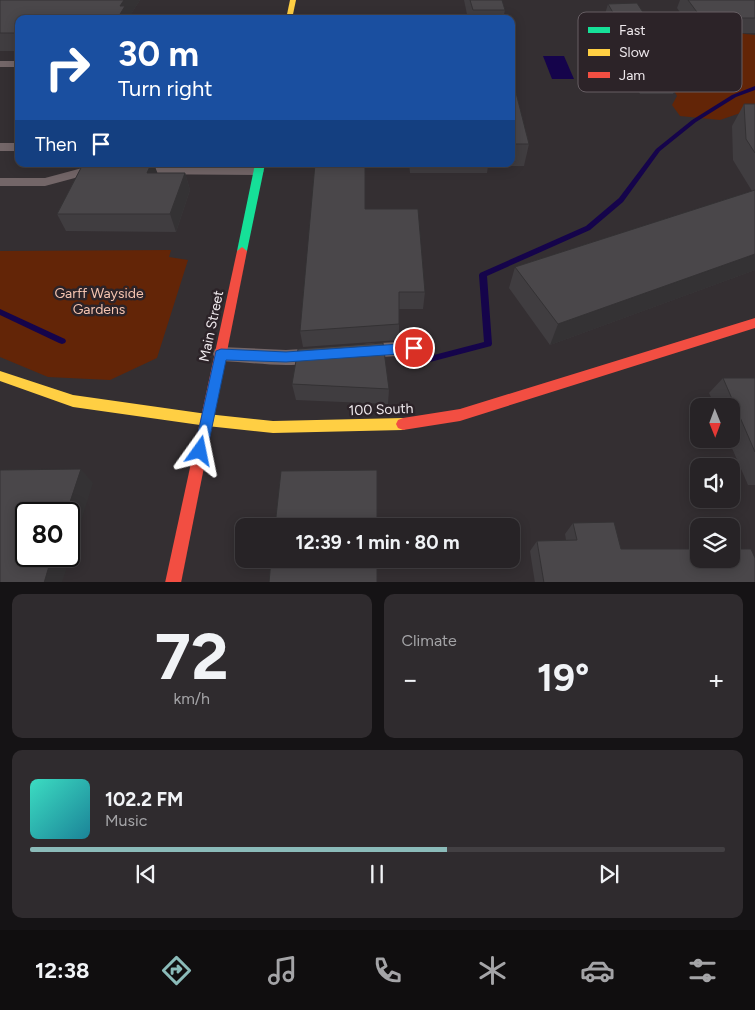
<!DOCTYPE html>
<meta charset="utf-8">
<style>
:root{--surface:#272326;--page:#2f2b2e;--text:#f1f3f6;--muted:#a4a4a7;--line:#434043;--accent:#8bbbb9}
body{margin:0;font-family:Figtree,sans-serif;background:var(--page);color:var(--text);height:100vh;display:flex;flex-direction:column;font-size:19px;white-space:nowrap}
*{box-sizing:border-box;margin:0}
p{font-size:16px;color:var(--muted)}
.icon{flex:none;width:28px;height:28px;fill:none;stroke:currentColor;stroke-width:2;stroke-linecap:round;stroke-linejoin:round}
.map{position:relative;height:582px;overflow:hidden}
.side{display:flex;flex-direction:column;gap:12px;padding:12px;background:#151315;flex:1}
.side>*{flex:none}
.guide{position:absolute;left:15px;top:15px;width:500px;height:152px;border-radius:10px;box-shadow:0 2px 12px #0003,0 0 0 1px var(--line);background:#1a4fa0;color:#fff;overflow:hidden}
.needle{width:32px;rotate:179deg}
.controls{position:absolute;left:690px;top:398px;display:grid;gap:10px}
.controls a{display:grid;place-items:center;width:50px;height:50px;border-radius:10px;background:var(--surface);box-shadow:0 2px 12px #0003,0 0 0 1px var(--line);font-size:25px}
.speed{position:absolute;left:15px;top:502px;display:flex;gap:10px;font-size:25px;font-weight:700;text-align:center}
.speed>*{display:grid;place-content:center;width:65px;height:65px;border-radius:50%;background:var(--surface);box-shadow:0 2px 12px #0003,0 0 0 1px var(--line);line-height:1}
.speed .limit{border:2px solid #111;border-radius:8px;background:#fff;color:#111}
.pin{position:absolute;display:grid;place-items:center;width:42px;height:42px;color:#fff;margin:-21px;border:2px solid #fff;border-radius:50%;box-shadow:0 1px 5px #0007}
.me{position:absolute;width:55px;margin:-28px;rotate:12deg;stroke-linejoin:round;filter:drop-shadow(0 0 4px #0008)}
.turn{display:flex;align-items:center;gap:18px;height:105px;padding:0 20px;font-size:22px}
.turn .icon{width:65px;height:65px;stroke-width:2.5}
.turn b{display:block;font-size:35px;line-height:42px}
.then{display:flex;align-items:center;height:48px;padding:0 20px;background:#0003;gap:10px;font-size:19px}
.big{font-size:38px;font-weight:700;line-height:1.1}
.side .widget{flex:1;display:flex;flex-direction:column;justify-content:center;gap:8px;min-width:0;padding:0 18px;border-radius:10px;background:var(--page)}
.side .dial{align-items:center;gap:0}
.dial b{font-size:65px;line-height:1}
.song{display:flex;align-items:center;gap:15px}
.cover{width:60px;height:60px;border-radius:8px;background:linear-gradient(135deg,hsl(170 70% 55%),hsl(190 70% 35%))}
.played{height:5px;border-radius:2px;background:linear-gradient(90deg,var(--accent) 60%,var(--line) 60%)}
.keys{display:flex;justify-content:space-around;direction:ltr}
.heat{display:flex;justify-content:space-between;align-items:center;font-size:28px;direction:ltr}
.side .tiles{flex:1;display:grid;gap:12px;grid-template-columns:1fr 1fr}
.widget:last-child{grid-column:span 2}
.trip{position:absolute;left:235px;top:518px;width:285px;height:50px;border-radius:10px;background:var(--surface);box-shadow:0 2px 12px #0003,0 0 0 1px var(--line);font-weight:700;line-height:50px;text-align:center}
.menu{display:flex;height:80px;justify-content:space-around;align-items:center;background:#100e0f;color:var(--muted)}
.menu .icon{width:35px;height:35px}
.menu .on{color:var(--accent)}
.menu b{font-size:22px;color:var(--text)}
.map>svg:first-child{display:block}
</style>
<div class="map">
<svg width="755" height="583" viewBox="0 0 755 583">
<rect width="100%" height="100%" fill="#342f32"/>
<!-- green -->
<g fill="#632507">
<path d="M728,32L755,35V108L720,120L680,116L672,105L677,96L645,40L658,34L699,36Z"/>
<path d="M171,250L169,257L188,260L157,358L110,380L48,377L0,357V251Z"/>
</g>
<!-- water -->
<path fill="#15044b" d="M543,56H564L574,79H552Z"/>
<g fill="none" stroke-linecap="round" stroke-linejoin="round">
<!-- stream -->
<g fill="#15044b" fill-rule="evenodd">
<path d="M755,86V90L736,97L696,122L660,151L623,202L590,230L487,276L492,344L491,346L430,362L427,361L426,359L427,357L430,356L484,342L479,275L480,273L586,226L619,198L656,149L692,120L732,95Z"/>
<path d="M0,309L65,339L66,341L65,343L62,344L59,343L0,315Z"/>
</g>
<!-- lane -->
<g fill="#736668" fill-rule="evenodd">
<rect x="0" y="61" width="19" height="6"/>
<rect x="0" y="143" width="19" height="8"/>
<path d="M86,167H97L103,171L97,175H86L45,186H0V178H45Z"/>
<path d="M137,167H258L264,171L258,175L133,174L131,171L133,168Z"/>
<path d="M414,341L420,343L422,348L420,353L414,355L364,358L358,356L356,351L358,346L364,344Z"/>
<path d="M221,347L286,350L317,348L323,350L325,355L323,360C295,370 251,362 221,361L215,359L213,354L215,349Z"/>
</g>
<!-- fast -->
<path fill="#16e098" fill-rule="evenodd" d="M255,164H265L247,251L242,255L237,251Z"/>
<!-- slow -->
<g fill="#ffcf43" fill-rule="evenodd">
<path d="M290,0H296L292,19H286Z"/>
<path d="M0,371L73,395L207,414L273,421L403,418L408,420L410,424L408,428L403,430L273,433L207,426L73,407L0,381Z"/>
</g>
<!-- jam -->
<g fill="#f24e42" fill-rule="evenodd">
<path d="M242,247L247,251L181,583H165L237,251Z"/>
<path d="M755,318V328L460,421L403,430L398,428L396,424L398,420L403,418L460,409Z"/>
</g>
</g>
<!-- wall -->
<g fill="#403d40">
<path d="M0,0H140L129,17L19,19V51H0Z"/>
<path d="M464,0H502L505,10L503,19H468Z"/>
<path d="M680,0H755V33H738L734,43L701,42L677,8Z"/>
<path d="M608,4L682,73L673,94H640L602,24Z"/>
<path d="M511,73L529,144L524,166H488L487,173H410L409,164H511Z"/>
<path d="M744,104H755V270L550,345L509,288L515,267L752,191L733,160L732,126Z"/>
<path d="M83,164H164L163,165H154L157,173H185L190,190L176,232L66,231L57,214Z"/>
<path d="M366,209L425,292L423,309H399V340L303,347L300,331Z"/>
<path d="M723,378H755V485H748L728,439H731V406H715L709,393Z"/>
<path d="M292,384L389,389L388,404L296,400Z"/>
<path d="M573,523L621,549L755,583H535L530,551L537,541L566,540L565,534Z"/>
</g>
<!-- shaded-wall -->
<g fill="#343234">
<path d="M124,0H140L129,17V19H117L120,6Z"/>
<path d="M151,164H154L159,177L147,173Z"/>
<path d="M185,173L190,190L176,232L170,214Z"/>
<path d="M755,254V270L550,345L558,324Z"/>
<path d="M81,469L93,483L62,583H44L52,556H69V514H66Z"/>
</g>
<!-- building -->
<g fill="#4a474a" stroke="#343234">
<path d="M0,0H124L120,6H125L117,19H19V33H0Z"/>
<path d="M470,0H502L505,10H473Z"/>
<path d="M688,0H755V18H734L742,27H708Z"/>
<path d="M637,3L682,73H648L608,4Z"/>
<path d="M511,73L529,144H511Z"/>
<path d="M744,104H755V153L746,139Z"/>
<path d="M83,164H151L147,173H185L170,214H57Z"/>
<path d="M315,164H365V209H418L425,292H399V324L300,331Z"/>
<path d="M755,190V254L558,324L515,267Z"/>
<path d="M383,343L389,389L292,384L298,349Z"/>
<path d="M723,378H755V452Z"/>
<path d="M81,469L66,514H26V556H52L44,583H0V470Z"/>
<path d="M377,470V526H275L281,471Z"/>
<path d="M614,522L621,549H699V559H731V549H751L755,558V583H544L537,541L577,540L573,523Z"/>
<path d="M271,559H377V583H269Z"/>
</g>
<!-- route -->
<path fill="#1a73e8" stroke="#114b97" d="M414,343L418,344L420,348L418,352L414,353L286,362L226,360L207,451L205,456L200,458L196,456L194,451L216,351L221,349L286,352Z"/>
<g text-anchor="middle" stroke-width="5" stroke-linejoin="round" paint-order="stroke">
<!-- park labels -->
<g font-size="14" fill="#f4c3af" stroke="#2c2328">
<text x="99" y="298">Garff Wayside<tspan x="99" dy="16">Gardens</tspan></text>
</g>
<!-- street labels -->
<g font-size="14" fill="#efe9ed" stroke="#2c2328">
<text transform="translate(211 326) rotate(-78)" y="5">Main Street</text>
<text transform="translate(381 409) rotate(-2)" y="5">100 South</text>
</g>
</g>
<!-- legend -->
<rect x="578" y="12" width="164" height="80" rx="8" fill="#2c2328" stroke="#665e63" stroke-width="1"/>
<rect x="588" y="27" width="22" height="6" fill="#16e098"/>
<rect x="588" y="49" width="22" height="7" fill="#ffcf43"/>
<rect x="588" y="72" width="22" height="6" fill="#f24e42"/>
<g font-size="14" fill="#efe9ed">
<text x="619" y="35">Fast</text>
<text x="619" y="57">Slow</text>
<text x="619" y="80">Jam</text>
</g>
</svg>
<div class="controls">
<a><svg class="needle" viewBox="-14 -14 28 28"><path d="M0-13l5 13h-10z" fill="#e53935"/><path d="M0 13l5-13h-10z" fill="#a4a4a7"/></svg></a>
<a><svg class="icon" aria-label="sound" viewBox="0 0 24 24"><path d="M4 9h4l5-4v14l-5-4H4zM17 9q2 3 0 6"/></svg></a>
<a><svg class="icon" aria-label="layers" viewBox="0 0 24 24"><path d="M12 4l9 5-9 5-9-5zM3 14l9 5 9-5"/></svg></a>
</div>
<div class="speed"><div class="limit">80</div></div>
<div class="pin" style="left:414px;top:348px;background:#d93025"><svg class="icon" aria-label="arrive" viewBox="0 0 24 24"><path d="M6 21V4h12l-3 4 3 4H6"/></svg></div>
<svg class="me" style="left:200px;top:451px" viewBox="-20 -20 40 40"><path d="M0-17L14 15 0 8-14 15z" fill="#1a73e8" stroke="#fff" stroke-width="4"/></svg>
<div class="trip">12:39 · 1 min · 80 m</div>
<div class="guide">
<div class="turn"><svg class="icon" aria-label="right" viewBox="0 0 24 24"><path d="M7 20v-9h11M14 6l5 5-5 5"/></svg><div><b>30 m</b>Turn right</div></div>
<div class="then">Then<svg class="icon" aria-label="arrive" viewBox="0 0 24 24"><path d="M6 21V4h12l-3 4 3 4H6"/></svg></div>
</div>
</div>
<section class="side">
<div class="tiles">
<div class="widget dial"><b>72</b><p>km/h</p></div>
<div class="widget"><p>Climate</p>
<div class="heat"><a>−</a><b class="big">19°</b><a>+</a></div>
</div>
<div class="widget">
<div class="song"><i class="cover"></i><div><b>102.2 FM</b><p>Music</p></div></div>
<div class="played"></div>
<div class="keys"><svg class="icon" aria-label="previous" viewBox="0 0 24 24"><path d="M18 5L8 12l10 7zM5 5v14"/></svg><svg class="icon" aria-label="pause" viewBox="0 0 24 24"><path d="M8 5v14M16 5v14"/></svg><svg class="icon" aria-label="next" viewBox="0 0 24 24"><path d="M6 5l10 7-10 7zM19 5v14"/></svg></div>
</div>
</div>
</section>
<nav class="menu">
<b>12:38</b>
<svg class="icon on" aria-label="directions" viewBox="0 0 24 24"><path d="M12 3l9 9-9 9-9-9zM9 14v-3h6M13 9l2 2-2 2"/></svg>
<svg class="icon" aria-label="music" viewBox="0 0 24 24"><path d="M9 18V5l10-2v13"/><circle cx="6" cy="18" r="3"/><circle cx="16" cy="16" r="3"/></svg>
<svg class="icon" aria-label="phone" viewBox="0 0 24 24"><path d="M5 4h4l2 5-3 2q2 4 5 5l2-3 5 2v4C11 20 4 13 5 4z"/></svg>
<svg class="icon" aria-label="climate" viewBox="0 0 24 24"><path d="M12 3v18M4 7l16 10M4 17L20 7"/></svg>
<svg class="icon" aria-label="car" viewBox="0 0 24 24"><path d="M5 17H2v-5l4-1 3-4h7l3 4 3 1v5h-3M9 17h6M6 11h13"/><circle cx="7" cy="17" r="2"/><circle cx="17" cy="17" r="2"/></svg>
<svg class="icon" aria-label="filters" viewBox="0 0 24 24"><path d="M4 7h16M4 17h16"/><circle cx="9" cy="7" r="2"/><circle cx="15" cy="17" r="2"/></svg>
</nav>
